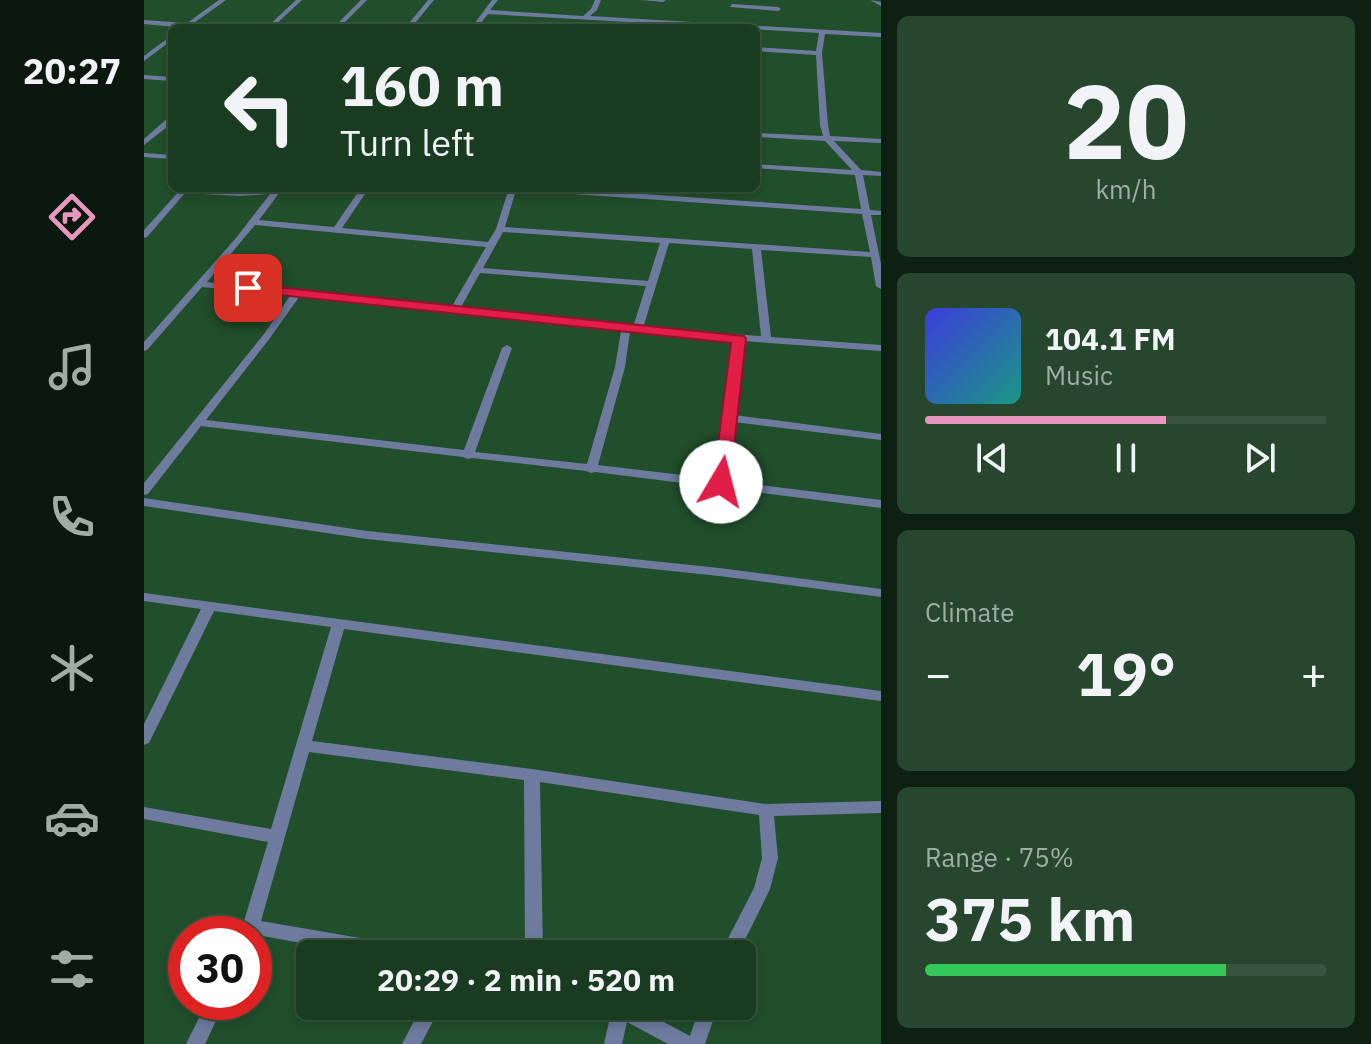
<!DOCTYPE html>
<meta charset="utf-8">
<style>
:root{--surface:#193b20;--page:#26462d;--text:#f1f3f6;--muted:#9fada5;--line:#37553e;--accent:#e797bd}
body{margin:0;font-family:"IBM Plex Sans",sans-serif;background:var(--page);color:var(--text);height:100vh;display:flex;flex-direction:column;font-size:30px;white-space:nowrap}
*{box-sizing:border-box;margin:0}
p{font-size:26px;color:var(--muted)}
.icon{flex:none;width:44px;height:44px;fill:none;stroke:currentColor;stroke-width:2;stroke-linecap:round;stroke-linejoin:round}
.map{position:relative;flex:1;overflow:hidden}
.drawer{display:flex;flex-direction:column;gap:16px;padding:16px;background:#0e2012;width:490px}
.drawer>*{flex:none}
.top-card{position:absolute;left:24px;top:24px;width:592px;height:168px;border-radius:12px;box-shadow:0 4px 12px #0003,0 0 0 2px var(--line);background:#193b20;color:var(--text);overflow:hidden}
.speed{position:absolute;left:24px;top:916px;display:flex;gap:16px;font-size:40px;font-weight:700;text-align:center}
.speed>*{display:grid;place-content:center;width:104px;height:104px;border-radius:50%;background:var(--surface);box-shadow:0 4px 12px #0003,0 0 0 2px var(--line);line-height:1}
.speed .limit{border:12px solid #d22;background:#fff;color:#111}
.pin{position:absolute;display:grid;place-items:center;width:68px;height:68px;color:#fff;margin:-34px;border-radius:16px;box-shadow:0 4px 12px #0006}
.me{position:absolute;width:88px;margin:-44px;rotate:8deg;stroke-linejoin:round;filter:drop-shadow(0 0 6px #0008)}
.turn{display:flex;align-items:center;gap:28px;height:168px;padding:0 40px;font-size:36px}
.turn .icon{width:104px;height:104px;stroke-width:2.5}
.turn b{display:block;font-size:56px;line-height:68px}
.big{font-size:60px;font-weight:800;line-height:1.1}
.drawer .tile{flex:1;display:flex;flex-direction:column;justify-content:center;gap:12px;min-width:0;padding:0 28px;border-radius:12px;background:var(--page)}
.drawer .dial{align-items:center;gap:0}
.dial b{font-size:104px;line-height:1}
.song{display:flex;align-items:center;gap:24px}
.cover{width:96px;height:96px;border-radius:12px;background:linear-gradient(135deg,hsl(240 70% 55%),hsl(170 70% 35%))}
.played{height:8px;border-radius:4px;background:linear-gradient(90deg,var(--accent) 60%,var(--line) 60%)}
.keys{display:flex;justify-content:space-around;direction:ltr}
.heat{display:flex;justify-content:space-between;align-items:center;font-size:44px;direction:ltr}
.charge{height:12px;border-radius:6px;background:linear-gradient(90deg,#34c759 75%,var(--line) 0)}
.trip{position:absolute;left:152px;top:940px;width:460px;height:80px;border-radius:12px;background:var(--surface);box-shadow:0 4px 12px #0003,0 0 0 2px var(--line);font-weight:800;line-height:80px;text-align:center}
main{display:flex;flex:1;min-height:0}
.dock{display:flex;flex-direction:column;width:144px;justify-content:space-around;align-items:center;background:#0a180d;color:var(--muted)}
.dock .icon{width:56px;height:56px}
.dock .on{color:var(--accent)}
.dock b{font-size:36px;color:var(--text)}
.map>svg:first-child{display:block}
</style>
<main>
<nav class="dock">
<b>20:27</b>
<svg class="icon on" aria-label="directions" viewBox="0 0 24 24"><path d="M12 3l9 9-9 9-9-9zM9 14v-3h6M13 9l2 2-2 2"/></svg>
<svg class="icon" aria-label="music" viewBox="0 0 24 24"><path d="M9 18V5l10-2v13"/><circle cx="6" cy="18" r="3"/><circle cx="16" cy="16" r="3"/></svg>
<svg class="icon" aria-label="phone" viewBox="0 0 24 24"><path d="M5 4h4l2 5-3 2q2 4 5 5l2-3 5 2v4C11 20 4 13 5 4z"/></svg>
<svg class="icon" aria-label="climate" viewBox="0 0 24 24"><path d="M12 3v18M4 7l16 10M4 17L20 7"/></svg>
<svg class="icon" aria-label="car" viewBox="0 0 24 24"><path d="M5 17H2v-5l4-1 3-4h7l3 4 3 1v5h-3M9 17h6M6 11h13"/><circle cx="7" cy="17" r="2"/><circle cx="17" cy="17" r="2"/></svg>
<svg class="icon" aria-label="filters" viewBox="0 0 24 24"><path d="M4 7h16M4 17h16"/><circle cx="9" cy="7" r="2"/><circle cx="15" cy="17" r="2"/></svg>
</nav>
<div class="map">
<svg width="737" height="1044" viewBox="0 0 737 1044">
<rect width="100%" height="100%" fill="#214f2b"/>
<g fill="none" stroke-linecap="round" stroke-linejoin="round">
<!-- minor -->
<g fill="#6e7b9f" fill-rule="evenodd">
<path d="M75,0H82L50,23L99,26L102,28H42L0,24V20L43,23Z"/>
<path d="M152,0H158L128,28H122Z"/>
<path d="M217,0H223L195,28H189Z"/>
<path d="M284,0H290L267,28H261Z"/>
<path d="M348,0H354L346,10L439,16L447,9L451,0H457L453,10L446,16L737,33V37L681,34L678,53L684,125L686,136L737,139V143L690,141L717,170L737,172V176L719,175L726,210L737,211V215H727L737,264V289L732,286L727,257L617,250L627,337L737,345V351L599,341L590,415L737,434V440L590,422L583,481L737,500V508L451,472L447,473L442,471L328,458L324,459L319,457L57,426L4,494L0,495V483L120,334L146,296L58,287L3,350L0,351V342L92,238L126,194L95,196L41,193L3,237L0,238V230L38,188L95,192L139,188L115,220L190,227L217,188H225L198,228L344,242L352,229L365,188H410L717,209L711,175L612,168V164L708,170L681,141L612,137V133L679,136L676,125L672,55L612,51V47L672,51L675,33L344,14L333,28H327ZM372,190L718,214L726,252L361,227ZM111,225L342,247L307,308L63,282ZM359,232L516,243L504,281L339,268ZM525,243L608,249L617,336L499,328ZM336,273L502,286L489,327L316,309ZM155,297L477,331L471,367L443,464L331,452L368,348L363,345L358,348L320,450L62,420L126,338ZM486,332L589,340L572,479L454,465L481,367Z"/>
<path d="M497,0H522L519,2Z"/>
<path d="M727,0L737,2V6L728,1Z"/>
<path d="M588,4L634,7L637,9L634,11L586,7Z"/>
<path d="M28,35V40L0,61V56Z"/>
<path d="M0,75L28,77V81L0,79Z"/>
<path d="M25,117H28V123L0,145V139Z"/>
<path d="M0,153L28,155V159L0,157Z"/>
<path d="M0,498L223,531L575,568L737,589V597L575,576L223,539L0,506Z"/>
<path d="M0,593L737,691V701L200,629L168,741L388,769L622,804L737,801V813L630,816L634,858L626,889L594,954H576L610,888L618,858L615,815L396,782L399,954H381L380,780L165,752L117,921L263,946L269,948L272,954H218L113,935L110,940V934H96L124,842L0,819V807L127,829L187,627L70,611L7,739L5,743L0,745V724L57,609L0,601Z"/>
<path d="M63,1002H81L61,1044H42Z"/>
<path d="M278,1006H297L277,1044H258Z"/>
<path d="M463,1006H490L546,1036L556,1006H574L561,1044H524L483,1022L478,1044H460L467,1013Z"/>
</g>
</g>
<!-- route -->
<path fill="#e11d48" stroke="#92132f" stroke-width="2" d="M104,284L600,336L602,339L586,482L577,488L569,482L587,343L99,291V285Z"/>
</svg>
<div class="speed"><div class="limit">30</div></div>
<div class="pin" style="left:104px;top:288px;background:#d93025"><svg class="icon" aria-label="arrive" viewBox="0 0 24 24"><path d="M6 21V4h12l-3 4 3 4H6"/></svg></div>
<svg class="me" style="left:577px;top:482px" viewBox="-20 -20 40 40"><circle r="19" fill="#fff"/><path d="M0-13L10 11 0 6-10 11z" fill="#e11d48"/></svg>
<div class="trip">20:29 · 2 min · 520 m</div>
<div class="top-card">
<div class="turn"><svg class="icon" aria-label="left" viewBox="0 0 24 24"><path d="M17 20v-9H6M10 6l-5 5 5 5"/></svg><div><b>160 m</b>Turn left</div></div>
</div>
</div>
<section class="drawer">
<div class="tile dial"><b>20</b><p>km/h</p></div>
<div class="tile">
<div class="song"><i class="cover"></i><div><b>104.1 FM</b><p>Music</p></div></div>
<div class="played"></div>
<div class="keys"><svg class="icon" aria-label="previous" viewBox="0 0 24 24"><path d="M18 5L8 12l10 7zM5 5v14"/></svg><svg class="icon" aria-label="pause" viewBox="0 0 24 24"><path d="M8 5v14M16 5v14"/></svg><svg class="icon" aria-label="next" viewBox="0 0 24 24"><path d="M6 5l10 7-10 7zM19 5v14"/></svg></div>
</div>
<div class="tile"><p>Climate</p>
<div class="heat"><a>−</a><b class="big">19°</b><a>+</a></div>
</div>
<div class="tile"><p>Range · 75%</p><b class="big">375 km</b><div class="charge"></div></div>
</section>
</main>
